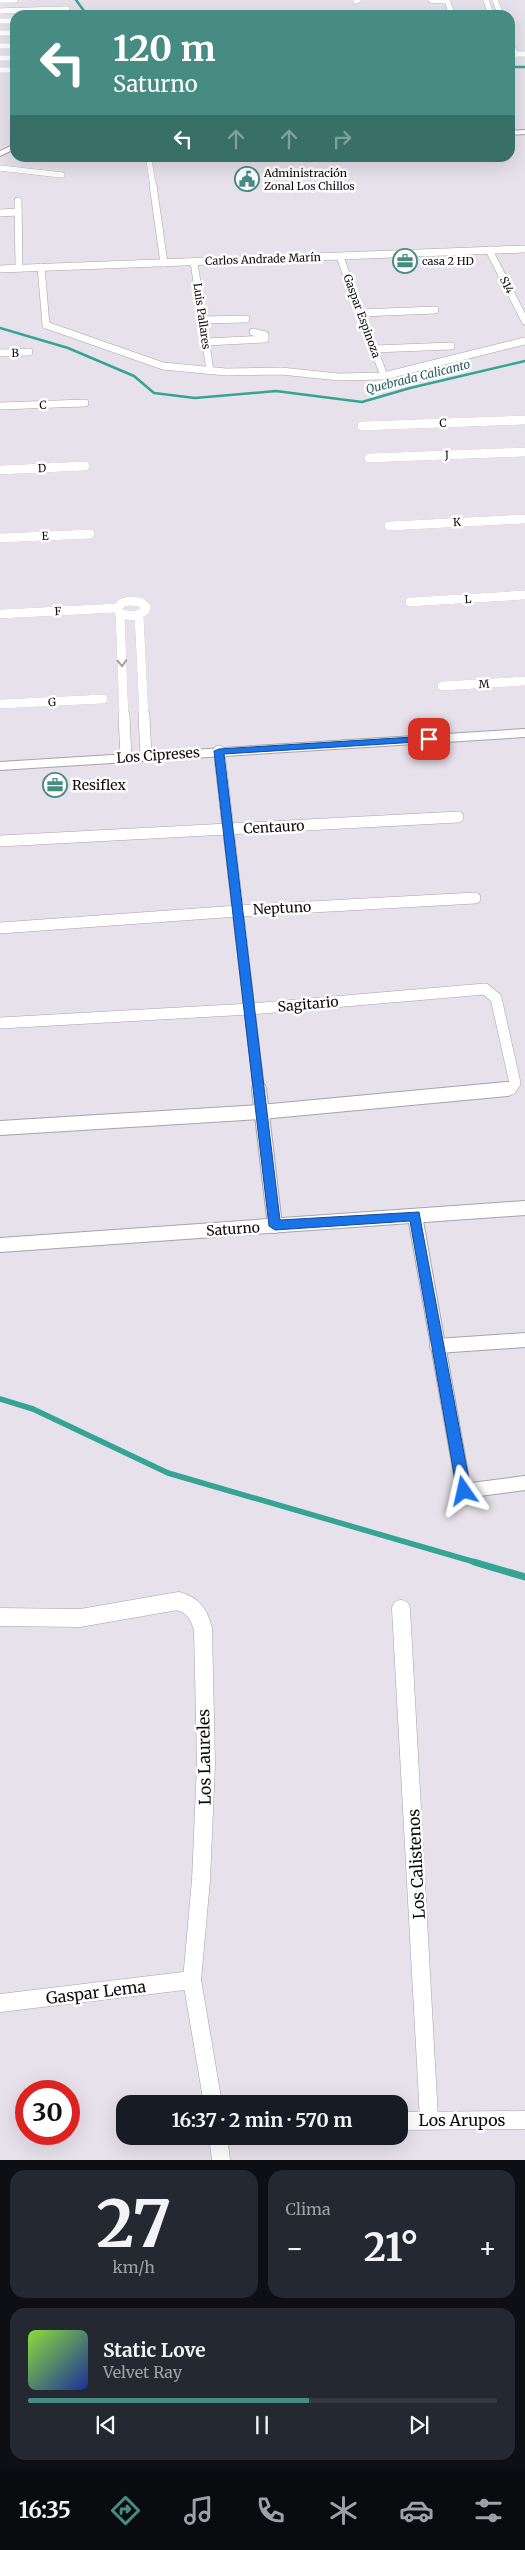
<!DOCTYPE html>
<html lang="es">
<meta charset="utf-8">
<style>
:root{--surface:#171b24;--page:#242831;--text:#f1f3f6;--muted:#9ea1a6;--line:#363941;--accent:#478c82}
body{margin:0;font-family:Merriweather,serif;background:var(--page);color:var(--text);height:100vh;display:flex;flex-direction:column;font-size:19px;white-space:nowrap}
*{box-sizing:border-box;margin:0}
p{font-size:16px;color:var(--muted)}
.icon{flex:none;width:28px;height:28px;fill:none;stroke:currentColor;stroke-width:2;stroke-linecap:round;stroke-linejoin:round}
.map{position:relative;height:2160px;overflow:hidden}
.drawer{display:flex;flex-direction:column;gap:10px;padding:10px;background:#0d0f14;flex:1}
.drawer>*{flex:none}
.hud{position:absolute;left:10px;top:10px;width:505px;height:152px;border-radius:15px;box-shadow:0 5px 20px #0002;background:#478c82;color:#fff;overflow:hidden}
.speed{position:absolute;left:15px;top:2080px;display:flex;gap:10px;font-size:25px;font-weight:700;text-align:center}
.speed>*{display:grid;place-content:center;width:65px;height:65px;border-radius:50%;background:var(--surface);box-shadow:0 5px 20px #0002;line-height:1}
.speed .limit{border:8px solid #d22;background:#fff;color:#111}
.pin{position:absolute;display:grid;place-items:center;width:42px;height:42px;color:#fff;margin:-21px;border-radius:10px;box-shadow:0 2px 8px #0006}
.me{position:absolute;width:55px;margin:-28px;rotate:349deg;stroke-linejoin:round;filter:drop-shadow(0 0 4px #0008)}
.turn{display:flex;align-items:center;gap:18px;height:105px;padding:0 20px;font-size:22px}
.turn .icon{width:65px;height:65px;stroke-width:2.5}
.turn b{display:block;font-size:35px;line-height:42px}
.lanes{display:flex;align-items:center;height:48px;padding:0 20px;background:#0003;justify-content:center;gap:25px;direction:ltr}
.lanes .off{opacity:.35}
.big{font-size:38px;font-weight:700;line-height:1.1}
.drawer .tile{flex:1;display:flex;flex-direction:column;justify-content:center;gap:8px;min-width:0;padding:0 18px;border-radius:15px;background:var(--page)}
.drawer .dial{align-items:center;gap:0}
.dial b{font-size:65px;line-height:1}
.song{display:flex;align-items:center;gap:15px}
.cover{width:60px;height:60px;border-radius:8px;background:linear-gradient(135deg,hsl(90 70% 55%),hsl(230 70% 35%))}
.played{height:5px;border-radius:2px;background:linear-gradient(90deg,var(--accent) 60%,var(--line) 60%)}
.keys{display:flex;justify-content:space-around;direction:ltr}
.heat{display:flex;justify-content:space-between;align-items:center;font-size:28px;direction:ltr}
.drawer .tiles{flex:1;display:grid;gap:10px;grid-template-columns:1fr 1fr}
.tile:last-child{grid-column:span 2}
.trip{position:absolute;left:116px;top:2095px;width:292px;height:50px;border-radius:15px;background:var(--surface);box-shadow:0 5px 20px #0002;font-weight:700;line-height:50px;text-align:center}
.menu{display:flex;height:80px;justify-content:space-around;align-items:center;background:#090b0e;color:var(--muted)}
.menu .icon{width:35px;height:35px}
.menu .selected{color:var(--accent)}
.menu b{font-size:22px;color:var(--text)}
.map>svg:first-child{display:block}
</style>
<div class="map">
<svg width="525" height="2160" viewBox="0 0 525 2160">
<rect width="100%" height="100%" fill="#e6e1ea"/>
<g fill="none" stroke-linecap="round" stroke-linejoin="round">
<!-- stream-far2 -->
<g stroke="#36a495" stroke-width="2.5">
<path d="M76,0L87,15"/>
<path d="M510,67H525"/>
<path d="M0,328L68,348L134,376L154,393L195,398L276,391L362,402L410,388L525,361"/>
</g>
<!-- stream-far1 -->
<path stroke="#36a495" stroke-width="5.5" d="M0,1399L33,1409L168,1473L478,1563"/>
<!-- stream -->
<path stroke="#36a495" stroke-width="7" d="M474,1562L525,1577"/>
<defs>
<g id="minor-far5">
<path d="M0,0H15"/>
<path d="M431,0L447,1"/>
<path d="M447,0L452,15"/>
<path d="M486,0L491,15"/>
<path d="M495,0L501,15"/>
<path d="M356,1L358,0"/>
<path d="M0,11L67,9"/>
<path d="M0,21H15"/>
<path d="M0,33H15"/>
<path d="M510,41L515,54"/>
<path d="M0,46H15"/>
<path d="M510,54H525"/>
<path d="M0,58H15"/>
<path d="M0,70H15"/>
<path d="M149,160L153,186"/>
<path d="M0,168L62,175"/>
</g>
<g id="minor-far4">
<path d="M153,185L164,263"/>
<path d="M18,201L19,268"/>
<path d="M0,213L18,212"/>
<path d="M489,250L525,321"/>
<path d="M340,257L384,376"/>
<path d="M194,262L210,371"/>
<path d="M41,267L46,325L163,366L226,372L281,371L339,377L384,376L525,341"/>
<path d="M0,269L525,249"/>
<path d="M361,313L435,310"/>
<path d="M203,320L246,319"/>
<path d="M206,342L265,339V335L253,332"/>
<path d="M374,349L451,346"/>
<path d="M0,353L29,352"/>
<path d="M0,406L85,403"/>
<path d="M511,421L525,420"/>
</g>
<g id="minor-far3">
<path d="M362,426L525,420"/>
<path d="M369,458L525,452"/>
<path d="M0,470L85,466"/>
<path d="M389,526L525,519"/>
<path d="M0,538L90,534"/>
<path d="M129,601L140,602L146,607L145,611L134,616L120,614L117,608L122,603Z"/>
<path d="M410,602L525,595"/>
<path d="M0,614L117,608"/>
<path d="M120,614L124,717"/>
<path d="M139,615L144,717"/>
<path d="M442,686L525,681"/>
<path d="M0,704L103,699"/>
</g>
<g id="minor-far2">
<path d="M124,715L126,757"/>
<path d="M144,715L146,756"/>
<path d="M219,751L259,1091"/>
<path d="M0,841L458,817"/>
<path d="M0,928L238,911L475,898"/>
<path d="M0,1023L250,1009L485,989L496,998L515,1083L511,1089L495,1091"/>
</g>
<g id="minor-far1">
<path d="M259,1089L275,1226"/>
<path d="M0,1128L261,1112L507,1089"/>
<path d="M415,1216L464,1491L525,1483"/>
<path d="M0,1245L525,1208"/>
<path d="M437,1346L525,1340"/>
</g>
<g id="minor">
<path d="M401,1609L429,2119"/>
<path d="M0,1617L80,1618L178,1601C193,1605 199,1614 203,1629L206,1764L201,1880L192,1980L213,2104"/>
<path d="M0,2003L192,1980"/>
<path d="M400,2121L525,2120"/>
<path d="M218,2136L221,2160"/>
</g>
<g id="tertiary">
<path d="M525,130V134L510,135V131Z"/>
<path d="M15,144V149L0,156V151Z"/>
<path d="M525,729V737L0,770V762Z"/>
</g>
</defs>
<!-- minor-far5 casing -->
<use href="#minor-far5" stroke="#a7a3aa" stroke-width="6"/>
<!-- minor-far4 casing -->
<use href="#minor-far4" stroke="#a7a3aa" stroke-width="8"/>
<!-- minor-far3 casing -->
<use href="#minor-far3" stroke="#a7a3aa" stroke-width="9"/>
<!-- minor-far2 casing -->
<use href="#minor-far2" stroke="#a7a3aa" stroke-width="12"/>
<!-- minor-far1 casing -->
<use href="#minor-far1" stroke="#a7a3aa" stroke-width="16"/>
<!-- minor casing -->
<use href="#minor" stroke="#a7a3aa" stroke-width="19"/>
<!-- tertiary casing -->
<use href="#tertiary" stroke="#a7a3aa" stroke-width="2"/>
<!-- minor-far5 -->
<use href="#minor-far5" stroke="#fff" stroke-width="5.5"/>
<!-- minor-far4 -->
<use href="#minor-far4" stroke="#fff" stroke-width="7"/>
<!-- minor-far3 -->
<use href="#minor-far3" stroke="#fff" stroke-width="9"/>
<!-- minor-far2 -->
<use href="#minor-far2" stroke="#fff" stroke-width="11"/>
<!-- minor-far1 -->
<use href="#minor-far1" stroke="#fff" stroke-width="14"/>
<!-- minor -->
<use href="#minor" stroke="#fff" stroke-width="18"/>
<!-- tertiary -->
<use href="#tertiary" fill="#fff" fill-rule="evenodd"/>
</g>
<!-- one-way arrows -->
<defs><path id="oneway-chevron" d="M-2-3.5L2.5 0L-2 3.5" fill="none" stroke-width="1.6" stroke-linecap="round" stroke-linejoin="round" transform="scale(1.25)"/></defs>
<use stroke="#9e9d9f" href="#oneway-chevron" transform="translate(122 663) rotate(87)"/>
<!-- route -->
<path fill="#1a73e8" stroke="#114b97" d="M429,736L434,739L433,741L224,754L280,1220L419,1212L471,1491L469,1496L464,1497L459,1496L457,1491L410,1221L275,1230L269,1226L214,751L219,749Z"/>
<!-- icons -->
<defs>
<symbol id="civic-ring" viewBox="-11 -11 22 22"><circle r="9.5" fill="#fff" stroke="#478c82" stroke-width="1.5"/><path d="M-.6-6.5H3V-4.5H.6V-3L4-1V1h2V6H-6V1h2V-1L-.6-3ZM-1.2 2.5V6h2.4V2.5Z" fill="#478c82"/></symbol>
<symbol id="office-ring" viewBox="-11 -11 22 22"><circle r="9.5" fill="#fff" stroke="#478c82" stroke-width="1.5"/><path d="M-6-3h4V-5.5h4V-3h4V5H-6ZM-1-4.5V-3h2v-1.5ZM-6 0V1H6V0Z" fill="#478c82"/></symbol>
</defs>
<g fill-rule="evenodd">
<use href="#civic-ring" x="233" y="165" width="28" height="28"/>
<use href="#office-ring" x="391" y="247" width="28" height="28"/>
<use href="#office-ring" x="41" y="771" width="28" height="28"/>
</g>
<g text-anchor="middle" stroke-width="5" stroke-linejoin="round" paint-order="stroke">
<!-- far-poi labels -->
<g font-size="11" fill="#0d0b0e" stroke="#fff" text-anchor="start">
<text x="264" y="177">Administración<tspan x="264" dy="13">Zonal Los Chillos</tspan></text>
<text x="422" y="265">casa 2 HD</text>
</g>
<!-- far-street labels -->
<g font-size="11" fill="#0d0b0e" stroke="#fff">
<text transform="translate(263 259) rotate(-2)" y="4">Carlos Andrade Marín</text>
<text transform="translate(507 285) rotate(63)" y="4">S14</text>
<text transform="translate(202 316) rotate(82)" y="4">Luis Pallares</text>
<text transform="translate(362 316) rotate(70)" y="4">Gaspar Espinoza</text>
<text transform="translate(15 353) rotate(-1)" y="4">B</text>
<text transform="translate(43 405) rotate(-2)" y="4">C</text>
<text transform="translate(443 423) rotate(-2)" y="4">C</text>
<text transform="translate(447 455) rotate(-2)" y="4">J</text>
<text transform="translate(42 468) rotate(-2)" y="4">D</text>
<text transform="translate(457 522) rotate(-3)" y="4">K</text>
<text transform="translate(45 536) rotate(-2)" y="4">E</text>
<text transform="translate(468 599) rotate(-3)" y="4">L</text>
<text transform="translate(58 611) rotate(-3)" y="4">F</text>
<text transform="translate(484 684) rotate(-3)" y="4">M</text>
<text transform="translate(52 702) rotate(-3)" y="4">G</text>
</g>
<!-- far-water labels -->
<g font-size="12" font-style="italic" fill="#266058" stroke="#fff">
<text transform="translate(418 377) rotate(-14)" y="4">Quebrada Calicanto</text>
</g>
<!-- street labels -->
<g font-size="14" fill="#0d0b0e" stroke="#fff">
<text transform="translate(158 755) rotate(-4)" y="5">Los Cipreses</text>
<text transform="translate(274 827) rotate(-3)" y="5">Centauro</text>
<text transform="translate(282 908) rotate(-3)" y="5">Neptuno</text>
<text transform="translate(308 1004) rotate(-5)" y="5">Sagitario</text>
<text transform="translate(233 1229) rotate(-4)" y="5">Saturno</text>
</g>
<!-- poi labels -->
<g font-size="14" fill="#0d0b0e" stroke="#fff" text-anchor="start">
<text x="72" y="790">Resiflex</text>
</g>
<!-- near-street labels -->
<g font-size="16" fill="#0d0b0e" stroke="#fff">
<text transform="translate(204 1757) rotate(-91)" y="6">Los Laureles</text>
<text transform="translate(416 1864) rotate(-93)" y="6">Los Calistenos</text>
<text transform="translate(96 1992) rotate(-7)" y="6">Gaspar Lema</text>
<text x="462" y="2126">Los Arupos</text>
</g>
</g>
</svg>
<div class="speed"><div class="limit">30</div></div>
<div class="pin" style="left:429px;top:739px;background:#d93025"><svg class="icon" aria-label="arrive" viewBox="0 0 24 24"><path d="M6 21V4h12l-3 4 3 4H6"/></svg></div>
<svg class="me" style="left:464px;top:1491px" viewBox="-20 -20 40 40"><path d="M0-17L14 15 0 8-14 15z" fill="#1a73e8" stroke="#fff" stroke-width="4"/></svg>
<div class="trip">16:37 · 2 min · 570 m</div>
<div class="hud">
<div class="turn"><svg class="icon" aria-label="left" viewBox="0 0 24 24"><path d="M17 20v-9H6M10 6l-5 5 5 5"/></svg><div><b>120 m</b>Saturno</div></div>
<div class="lanes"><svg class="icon" aria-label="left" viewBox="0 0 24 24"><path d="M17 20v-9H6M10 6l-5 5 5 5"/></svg><svg class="icon off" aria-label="ahead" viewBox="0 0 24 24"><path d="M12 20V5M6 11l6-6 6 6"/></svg><svg class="icon off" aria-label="ahead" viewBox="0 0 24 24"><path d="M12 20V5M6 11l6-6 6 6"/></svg><svg class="icon off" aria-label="right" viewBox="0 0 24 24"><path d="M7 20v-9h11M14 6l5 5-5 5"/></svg></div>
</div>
</div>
<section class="drawer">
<div class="tiles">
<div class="tile dial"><b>27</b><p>km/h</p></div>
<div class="tile"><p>Clima</p>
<div class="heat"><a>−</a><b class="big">21°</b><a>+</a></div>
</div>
<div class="tile">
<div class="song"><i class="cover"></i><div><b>Static Love</b><p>Velvet Ray</p></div></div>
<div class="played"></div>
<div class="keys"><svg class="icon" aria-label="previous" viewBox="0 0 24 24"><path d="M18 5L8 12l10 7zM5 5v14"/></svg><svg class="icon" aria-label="pause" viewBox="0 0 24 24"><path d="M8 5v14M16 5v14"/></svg><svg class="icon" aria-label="next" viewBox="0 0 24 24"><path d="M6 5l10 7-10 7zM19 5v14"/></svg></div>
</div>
</div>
</section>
<nav class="menu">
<b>16:35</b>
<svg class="icon selected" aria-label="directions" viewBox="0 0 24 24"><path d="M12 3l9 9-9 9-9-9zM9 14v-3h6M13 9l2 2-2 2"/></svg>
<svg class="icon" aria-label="music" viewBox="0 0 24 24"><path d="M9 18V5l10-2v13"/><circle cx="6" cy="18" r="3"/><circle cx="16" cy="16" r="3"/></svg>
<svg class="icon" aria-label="phone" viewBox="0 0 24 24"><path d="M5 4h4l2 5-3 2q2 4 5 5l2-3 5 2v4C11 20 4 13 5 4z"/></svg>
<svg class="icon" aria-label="climate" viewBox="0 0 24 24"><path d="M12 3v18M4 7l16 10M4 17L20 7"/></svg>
<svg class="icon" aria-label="car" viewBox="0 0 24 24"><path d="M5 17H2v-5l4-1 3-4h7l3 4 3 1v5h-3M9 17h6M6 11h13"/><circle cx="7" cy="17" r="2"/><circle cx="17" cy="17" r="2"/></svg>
<svg class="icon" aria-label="filters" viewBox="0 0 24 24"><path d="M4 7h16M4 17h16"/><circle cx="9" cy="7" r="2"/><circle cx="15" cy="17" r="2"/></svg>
</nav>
